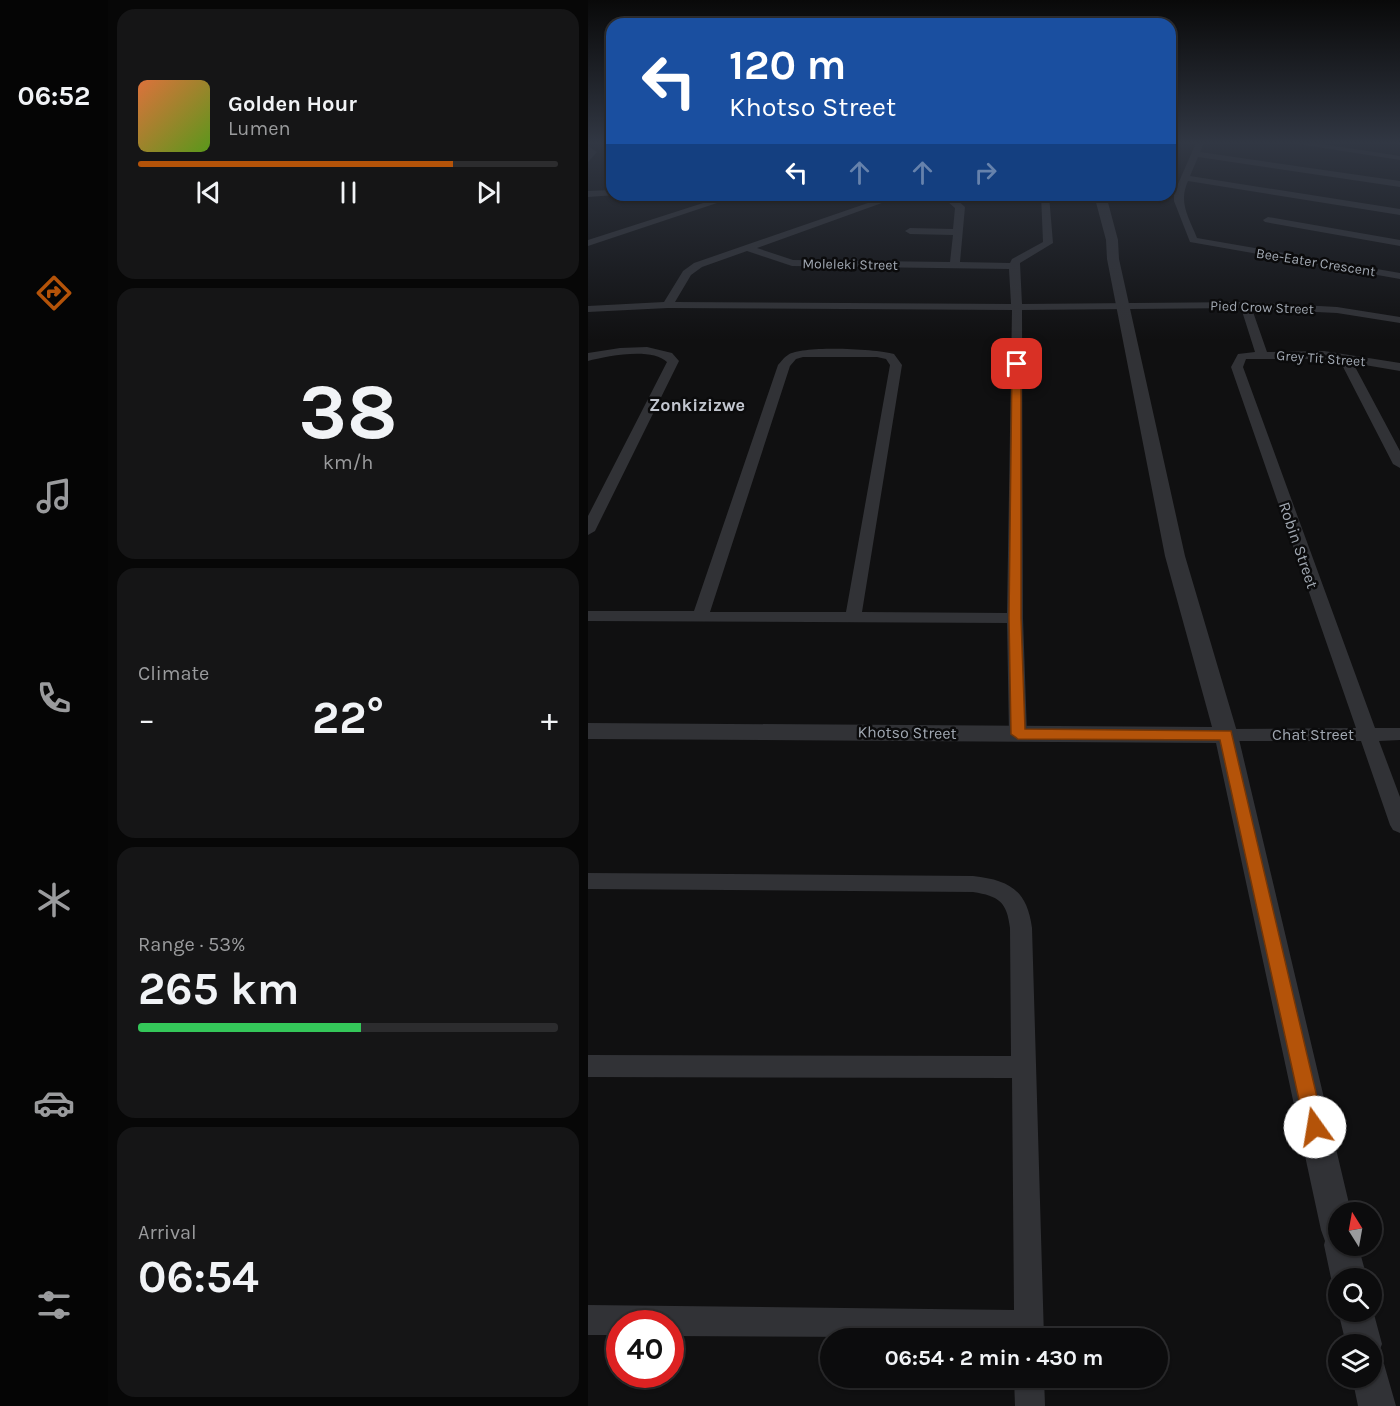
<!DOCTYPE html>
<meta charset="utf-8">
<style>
:root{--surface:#0c0c0d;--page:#151516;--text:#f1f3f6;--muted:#9a9b9d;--line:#2c2c2e;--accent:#b45309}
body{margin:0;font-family:Karla,sans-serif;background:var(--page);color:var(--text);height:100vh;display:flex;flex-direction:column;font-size:22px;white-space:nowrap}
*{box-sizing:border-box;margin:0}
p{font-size:20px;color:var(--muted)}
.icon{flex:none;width:33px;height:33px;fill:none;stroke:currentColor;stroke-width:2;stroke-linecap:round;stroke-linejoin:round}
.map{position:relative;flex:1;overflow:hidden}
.side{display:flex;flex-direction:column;gap:9px;padding:9px;background:#070707;width:480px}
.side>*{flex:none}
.hud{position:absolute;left:18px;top:18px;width:570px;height:183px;border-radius:18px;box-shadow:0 2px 4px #0004,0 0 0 2px var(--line);background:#1a4fa0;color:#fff;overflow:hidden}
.needle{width:39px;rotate:349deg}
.tools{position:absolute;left:740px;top:1202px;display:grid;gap:12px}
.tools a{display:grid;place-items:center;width:54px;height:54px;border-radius:50%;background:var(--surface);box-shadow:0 2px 4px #0004,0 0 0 2px var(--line);font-size:30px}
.speed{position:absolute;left:18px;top:1310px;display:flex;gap:12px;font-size:30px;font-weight:700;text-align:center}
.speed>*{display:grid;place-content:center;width:78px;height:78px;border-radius:50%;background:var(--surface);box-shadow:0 2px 4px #0004,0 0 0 2px var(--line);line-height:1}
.speed .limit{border:9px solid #d22;background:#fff;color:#111}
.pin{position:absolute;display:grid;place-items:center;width:51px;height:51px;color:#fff;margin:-26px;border-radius:12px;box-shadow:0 3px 9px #0006}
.me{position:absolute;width:66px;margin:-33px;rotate:347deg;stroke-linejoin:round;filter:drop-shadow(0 0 4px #0008)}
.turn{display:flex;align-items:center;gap:21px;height:126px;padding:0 24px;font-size:27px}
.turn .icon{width:78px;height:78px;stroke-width:2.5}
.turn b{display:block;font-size:42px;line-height:51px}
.lanes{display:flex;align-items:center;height:57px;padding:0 24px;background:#0003;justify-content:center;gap:30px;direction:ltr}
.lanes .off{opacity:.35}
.big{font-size:45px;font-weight:700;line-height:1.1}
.side .tile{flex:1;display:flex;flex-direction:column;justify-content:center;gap:9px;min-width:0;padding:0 21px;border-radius:18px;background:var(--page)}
.side .dial{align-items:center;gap:0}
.dial b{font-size:78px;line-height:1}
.song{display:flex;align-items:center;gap:18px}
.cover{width:72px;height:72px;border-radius:9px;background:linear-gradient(135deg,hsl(20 70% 55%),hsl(90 70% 35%))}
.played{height:6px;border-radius:3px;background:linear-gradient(90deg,var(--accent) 75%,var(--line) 75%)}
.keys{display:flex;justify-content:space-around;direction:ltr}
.heat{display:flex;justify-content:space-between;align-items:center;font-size:33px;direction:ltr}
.charge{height:9px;border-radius:4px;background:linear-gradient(90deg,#34c759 53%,var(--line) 0)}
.trip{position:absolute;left:232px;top:1328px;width:348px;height:60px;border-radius:30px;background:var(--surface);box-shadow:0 2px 4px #0004,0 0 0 2px var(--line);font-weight:700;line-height:60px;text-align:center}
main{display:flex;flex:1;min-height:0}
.tab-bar{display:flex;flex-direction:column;width:108px;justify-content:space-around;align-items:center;background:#050505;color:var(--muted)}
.tab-bar .icon{width:42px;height:42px}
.tab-bar .current{color:var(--accent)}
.tab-bar b{font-size:27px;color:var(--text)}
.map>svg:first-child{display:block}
</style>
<main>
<nav class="tab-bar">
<b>06:52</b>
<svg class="icon current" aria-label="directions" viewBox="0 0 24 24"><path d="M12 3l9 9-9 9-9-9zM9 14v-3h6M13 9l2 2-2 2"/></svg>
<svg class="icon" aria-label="music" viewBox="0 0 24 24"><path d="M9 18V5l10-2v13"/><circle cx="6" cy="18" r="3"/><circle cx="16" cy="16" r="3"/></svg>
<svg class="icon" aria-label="phone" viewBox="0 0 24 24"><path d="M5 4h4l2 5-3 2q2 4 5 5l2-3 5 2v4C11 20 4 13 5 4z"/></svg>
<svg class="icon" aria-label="climate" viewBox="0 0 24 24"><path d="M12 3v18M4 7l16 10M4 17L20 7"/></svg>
<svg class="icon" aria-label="car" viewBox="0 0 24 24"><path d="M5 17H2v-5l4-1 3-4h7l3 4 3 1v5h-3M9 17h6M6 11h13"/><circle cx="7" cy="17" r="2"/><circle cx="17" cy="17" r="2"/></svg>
<svg class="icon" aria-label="filters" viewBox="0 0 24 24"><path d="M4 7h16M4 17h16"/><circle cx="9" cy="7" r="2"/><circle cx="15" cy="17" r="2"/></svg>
</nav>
<section class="side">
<div class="tile">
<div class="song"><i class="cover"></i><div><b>Golden Hour</b><p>Lumen</p></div></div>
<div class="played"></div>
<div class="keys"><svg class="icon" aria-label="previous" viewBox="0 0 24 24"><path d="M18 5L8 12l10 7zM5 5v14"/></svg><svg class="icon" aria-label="pause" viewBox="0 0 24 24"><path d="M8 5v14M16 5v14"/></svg><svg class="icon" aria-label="next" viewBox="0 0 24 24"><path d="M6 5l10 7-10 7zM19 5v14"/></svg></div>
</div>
<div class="tile dial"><b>38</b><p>km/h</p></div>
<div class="tile"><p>Climate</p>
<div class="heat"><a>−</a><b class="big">22°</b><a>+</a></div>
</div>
<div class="tile"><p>Range · 53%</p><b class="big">265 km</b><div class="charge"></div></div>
<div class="tile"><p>Arrival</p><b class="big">06:54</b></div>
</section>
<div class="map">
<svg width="812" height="1406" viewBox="0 0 812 1406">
<rect width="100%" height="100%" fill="#101011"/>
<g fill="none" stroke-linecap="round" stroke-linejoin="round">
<!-- minor -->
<g fill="#313236" fill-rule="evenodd">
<path d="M608,143H616L612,152L812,181V187L610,157L602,176L812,209V215L600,181C590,203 601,217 609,238L812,273V279L602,242L586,201V193Z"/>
<path d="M704,143H727L812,156V160Z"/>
<path d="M0,146L9,152L0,162Z"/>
<path d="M24,190V195H27L0,197V191Z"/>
<path d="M140,195H153L0,246V240Z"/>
<path d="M303,195H316L169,248L205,260L362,262L365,235L322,234L317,231L322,228L365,229L367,208L360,202L340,195C355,195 366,196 377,207L372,262L422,263L424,259L455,242L453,195H461L465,243L432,263L434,304L657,302L749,307L812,317V323L749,313L664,309L679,352L736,351L812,363V371L765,363L812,451V468L805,464L752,361L736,359H658L655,367L787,728H812V740L791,741L812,797V833L805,830L802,825L773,741H638L631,740L629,735L631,730L638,729L768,728L643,367L650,354L667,352L653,308L434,310L435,618L439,734L437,739L430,740L423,739L421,734L419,623L0,621V611H106L190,365C193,362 196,357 200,355C215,345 288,349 306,354L314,365L274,612L419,613L424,310L80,308L0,312V306L76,302L95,271L106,263ZM159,251L204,266L421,269L423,304L87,302L103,275L114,267ZM215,357H289L298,359L302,365L258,612H122L202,366L208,359Z"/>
<path d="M680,217L812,240V246L677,222L675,220Z"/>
<path d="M59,347L84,353L91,361L7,531L0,535V516L79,362C64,347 18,356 0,361V353L32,348Z"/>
<path d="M0,873L385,876C421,880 439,890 444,928L456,1338L82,1336V1323H32V1335H0V1305L426,1310L424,1078L0,1077V1055L423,1056L422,928C419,902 411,896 385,892L0,889Z"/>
<path d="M426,1377H456L457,1406H427Z"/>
</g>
<!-- tertiary -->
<g fill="#313236" fill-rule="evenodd">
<path d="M506,195H518L530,240L531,259L597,556L650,735L763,1212H750V1245H770L779,1278H750V1291L743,1278L736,1245L737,1241L733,1230L628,743L0,739V723L624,727L577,556L519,259L518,240Z"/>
<path d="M783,1303L794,1344L789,1357L785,1359L796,1364L808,1406H770L764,1377H783V1344H758L750,1311H783Z"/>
</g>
</g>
<!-- sky -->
<linearGradient id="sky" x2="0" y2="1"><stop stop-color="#090909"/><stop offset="0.42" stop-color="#313743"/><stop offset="1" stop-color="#313743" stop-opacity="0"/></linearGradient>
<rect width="812" height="340" fill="url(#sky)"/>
<!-- route -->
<path fill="#b45309" stroke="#753606" stroke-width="1.5" d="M429,361L433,364V618L437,729L643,731L736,1127L734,1134L727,1136L720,1134L717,1127L632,740L430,739L423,734L421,618L424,364Z"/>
<g text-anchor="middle" stroke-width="5" stroke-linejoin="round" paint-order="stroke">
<!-- far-street labels -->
<g font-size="14" fill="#a1a8b2" stroke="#0b0b0c">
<text transform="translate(728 262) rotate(9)" y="5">Bee-Eater Crescent</text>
<text transform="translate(262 264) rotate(1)" y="5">Moleleki Street</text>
<text transform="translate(674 307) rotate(2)" y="5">Pied Crow Street</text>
<text transform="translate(733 358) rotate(4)" y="5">Grey Tit Street</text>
</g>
<!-- street labels -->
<g font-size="16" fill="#a1a8b2" stroke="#0b0b0c">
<text transform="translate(711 545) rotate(71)" y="6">Robin Street</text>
<text transform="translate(319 732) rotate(1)" y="6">Khotso Street</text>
<text x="725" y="740">Chat Street</text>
</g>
<!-- far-district labels -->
<g font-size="18" font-weight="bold" fill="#c2c6cf" stroke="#0b0b0c">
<text x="109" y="411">Zonkizizwe</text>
</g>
</g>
</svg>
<div class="tools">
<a><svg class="needle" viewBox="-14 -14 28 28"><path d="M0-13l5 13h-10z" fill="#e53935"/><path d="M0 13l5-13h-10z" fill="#9a9b9d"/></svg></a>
<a><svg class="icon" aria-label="search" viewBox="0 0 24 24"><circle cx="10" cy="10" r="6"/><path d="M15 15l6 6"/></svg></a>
<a><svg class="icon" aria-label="layers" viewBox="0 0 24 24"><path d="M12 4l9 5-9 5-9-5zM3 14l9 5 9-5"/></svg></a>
</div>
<div class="speed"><div class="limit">40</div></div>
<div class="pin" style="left:429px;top:364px;background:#d93025"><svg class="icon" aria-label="arrive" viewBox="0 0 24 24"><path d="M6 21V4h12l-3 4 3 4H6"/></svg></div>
<svg class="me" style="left:727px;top:1127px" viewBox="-20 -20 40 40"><circle r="19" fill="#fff"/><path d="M0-13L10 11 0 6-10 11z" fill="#b45309"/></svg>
<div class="trip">06:54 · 2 min · 430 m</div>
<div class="hud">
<div class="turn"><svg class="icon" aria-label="left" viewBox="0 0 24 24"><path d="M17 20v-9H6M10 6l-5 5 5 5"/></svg><div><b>120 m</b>Khotso Street</div></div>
<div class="lanes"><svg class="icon" aria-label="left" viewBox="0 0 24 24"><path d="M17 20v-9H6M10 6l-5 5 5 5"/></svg><svg class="icon off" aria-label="ahead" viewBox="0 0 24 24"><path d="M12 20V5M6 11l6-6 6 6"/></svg><svg class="icon off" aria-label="ahead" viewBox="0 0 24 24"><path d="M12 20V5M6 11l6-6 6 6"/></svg><svg class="icon off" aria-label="right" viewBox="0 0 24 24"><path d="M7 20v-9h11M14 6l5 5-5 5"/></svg></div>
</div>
</div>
</main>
